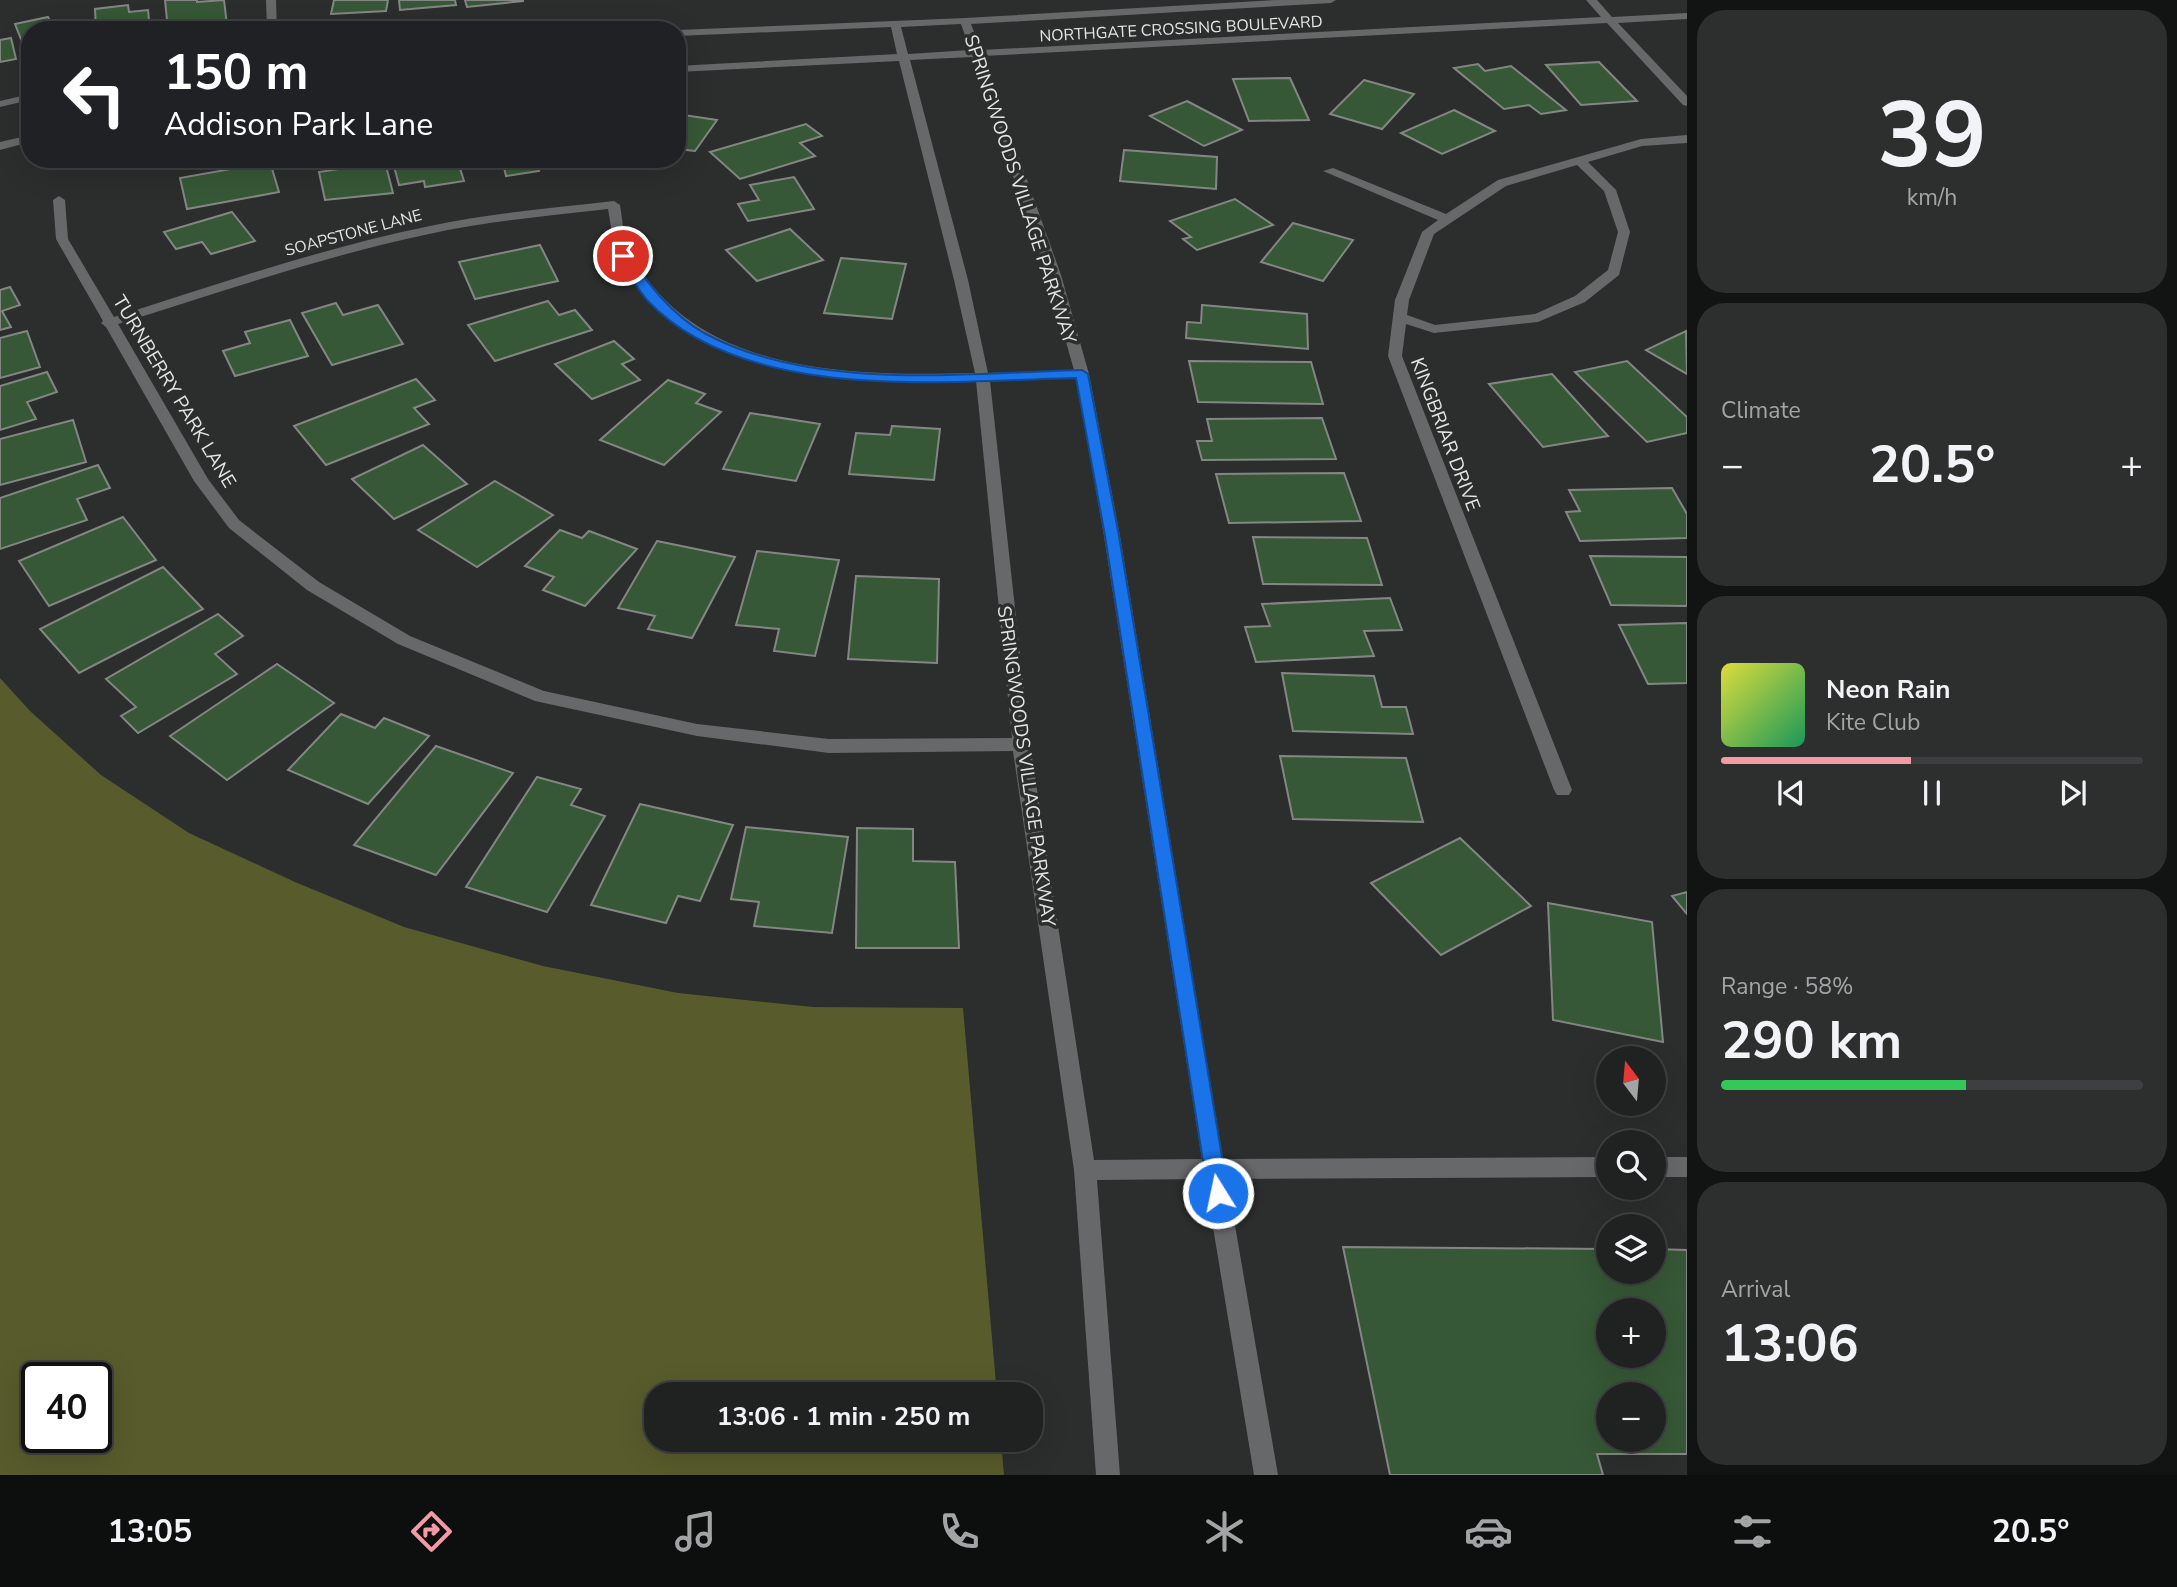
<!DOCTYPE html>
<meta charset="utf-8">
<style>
:root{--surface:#202222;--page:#2d2f2f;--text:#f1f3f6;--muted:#a2a4a5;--line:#3d3f40;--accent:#f49aa4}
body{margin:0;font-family:"Nunito Sans",sans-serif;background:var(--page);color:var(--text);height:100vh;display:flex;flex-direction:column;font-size:26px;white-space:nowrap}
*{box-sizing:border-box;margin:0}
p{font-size:23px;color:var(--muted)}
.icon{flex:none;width:38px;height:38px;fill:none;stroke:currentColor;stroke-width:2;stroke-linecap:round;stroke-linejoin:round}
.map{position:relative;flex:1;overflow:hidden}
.details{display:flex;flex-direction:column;gap:10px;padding:10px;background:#121313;width:490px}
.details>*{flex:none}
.hud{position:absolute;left:21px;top:21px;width:665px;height:147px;border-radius:28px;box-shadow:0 7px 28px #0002,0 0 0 2px var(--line);background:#202124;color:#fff;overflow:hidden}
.needle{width:46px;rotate:344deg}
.controls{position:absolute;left:1596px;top:1046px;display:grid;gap:14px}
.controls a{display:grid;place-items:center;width:70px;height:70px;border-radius:50%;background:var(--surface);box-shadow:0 7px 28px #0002,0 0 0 2px var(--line);font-size:35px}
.speed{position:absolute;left:21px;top:1362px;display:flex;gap:14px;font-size:35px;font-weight:700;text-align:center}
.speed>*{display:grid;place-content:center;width:91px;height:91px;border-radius:50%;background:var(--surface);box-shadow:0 7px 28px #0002,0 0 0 2px var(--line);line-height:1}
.speed .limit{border:4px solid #111;border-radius:10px;background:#fff;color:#111}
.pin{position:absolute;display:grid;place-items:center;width:60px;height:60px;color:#fff;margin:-30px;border:4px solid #fff;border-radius:50%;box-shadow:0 2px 7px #0007}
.me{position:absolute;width:77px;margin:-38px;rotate:350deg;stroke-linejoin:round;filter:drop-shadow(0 0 5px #0008)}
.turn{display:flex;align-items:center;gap:24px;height:147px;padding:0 28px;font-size:32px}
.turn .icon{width:91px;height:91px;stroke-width:2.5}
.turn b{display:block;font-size:49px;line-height:60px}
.big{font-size:52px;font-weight:700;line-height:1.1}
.details .widget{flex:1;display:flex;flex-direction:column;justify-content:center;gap:10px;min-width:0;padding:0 24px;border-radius:28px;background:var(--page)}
.details .dial{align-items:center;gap:0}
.dial b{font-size:91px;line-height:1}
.song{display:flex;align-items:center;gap:21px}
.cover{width:84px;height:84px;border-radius:10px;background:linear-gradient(135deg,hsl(60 70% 55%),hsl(150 70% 35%))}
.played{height:7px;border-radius:4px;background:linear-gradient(90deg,var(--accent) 45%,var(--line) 45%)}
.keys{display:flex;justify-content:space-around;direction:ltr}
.heat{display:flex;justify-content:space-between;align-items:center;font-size:38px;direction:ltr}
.charge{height:10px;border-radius:5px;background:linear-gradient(90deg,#34c759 58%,var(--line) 0)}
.trip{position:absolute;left:644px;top:1382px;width:399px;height:70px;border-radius:28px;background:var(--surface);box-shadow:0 7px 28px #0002,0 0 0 2px var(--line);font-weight:700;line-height:70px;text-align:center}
.menu{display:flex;height:112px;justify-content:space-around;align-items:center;background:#0d0e0e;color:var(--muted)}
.menu .icon{width:49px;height:49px}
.menu .current{color:var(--accent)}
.menu b{font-size:32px;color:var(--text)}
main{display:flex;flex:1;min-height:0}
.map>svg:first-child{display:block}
</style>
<main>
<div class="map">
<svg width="1687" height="1475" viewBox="0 0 1687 1475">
<rect width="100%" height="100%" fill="#2b2e2d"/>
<!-- forest -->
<path fill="#585b2b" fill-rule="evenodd" d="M0,678L30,711L101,775L189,833L295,882L404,927L543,966L678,993L813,1007L963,1008L997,1395H656V1440H1001L1004,1475H0ZM37,1377H96V1437H37Z"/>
<!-- building -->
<g fill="#365836" stroke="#848684" stroke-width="2" fill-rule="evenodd">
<path d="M165,0H197V2L224,0L227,25L168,30Z"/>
<path d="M334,0H388L386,11L331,14Z"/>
<path d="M399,0H455L456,5L400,10Z"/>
<path d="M465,0H523V1L467,7Z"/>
<path d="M128,5L129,12L148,10L150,30H96L95,9Z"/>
<path d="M48,17L52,25L76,21L80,30H30L28,57L15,24Z"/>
<path d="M11,38L16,59L0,62V40Z"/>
<path d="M1599,62L1637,101L1581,105L1546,65Z"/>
<path d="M1478,64L1485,71L1511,66L1566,110L1541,114L1529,105L1504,109L1454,68Z"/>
<path d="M1290,78L1309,120L1249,121L1233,79Z"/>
<path d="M1364,80L1414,94L1382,129L1330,114Z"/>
<path d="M1187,101L1242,130L1204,146L1150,116Z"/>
<path d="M1454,110L1495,131L1442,154L1401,133Z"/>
<path d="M677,114L717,120L695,151L677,149Z"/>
<path d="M806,124L822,136L800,143L815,156L740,179L710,152Z"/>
<path d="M1124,150L1217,157L1216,189L1120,181Z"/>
<path d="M188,159H230L191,167Z"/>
<path d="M392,159H457L464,181L425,187L424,181L399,185Z"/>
<path d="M502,159H535L539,171L506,176Z"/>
<path d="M270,162L279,192L187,209L180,178Z"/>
<path d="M385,162L393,193L325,200L319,172Z"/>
<path d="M794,177L814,209L748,221L738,204L759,200L750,185Z"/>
<path d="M1235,199L1273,225L1197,250L1183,239L1191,237L1170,221Z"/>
<path d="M232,212L255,241L211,254L202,242L176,249L164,232Z"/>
<path d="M1293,223L1353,240L1323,281L1261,262Z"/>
<path d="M790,229L823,260L757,281L726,250Z"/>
<path d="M540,245L558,281L475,299L459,262Z"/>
<path d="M841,258L906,264L892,319L824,313Z"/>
<path d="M10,287L20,305L2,311L11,327L0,330V290Z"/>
<path d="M548,301L559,315L575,310L592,330L495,361L468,325Z"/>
<path d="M336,303L343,315L378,305L403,344L332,365L302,313Z"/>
<path d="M1202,305L1307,314L1308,349L1186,338L1187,322L1201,323Z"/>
<path d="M290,320L308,356L235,376L223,351L250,343L245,332Z"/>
<path d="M27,331L40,367L0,378V338Z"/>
<path d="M1686,331L1687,374L1646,350Z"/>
<path d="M614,341L634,359L622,364L640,380L592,399L555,364Z"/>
<path d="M1189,361L1311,362L1323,404L1198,402Z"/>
<path d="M1627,361L1687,417V433L1647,442L1575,372Z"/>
<path d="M47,372L57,392L27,402L36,419L0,430V386Z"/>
<path d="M1552,374L1608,436L1543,447L1489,384Z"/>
<path d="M416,379L435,400L414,408L429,424L326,465L294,426Z"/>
<path d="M668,380L705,394L696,403L721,412L664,465L600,440Z"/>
<path d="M750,413L820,424L796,481L723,469Z"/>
<path d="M1322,418L1336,459L1202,460L1197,441H1212L1207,419Z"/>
<path d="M73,420L86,462L0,485V439Z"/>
<path d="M892,426L940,429L934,480L849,474L856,433L890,435Z"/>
<path d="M423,445L467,484L394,519L352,479Z"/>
<path d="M98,465L110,488L77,499L87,520L0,549V498Z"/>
<path d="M1344,473L1361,521L1229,523L1216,474Z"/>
<path d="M495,481L553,515L477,567L418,530Z"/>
<path d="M1672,488L1687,514V538L1580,541L1566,512L1580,511L1569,490Z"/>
<path d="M123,517L156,560L49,606L19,561Z"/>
<path d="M560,530L582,538L589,531L637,549L585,606L543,590L554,577L525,566Z"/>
<path d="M1253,537L1367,538L1382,585L1263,584Z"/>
<path d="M657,541L735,557L692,638L648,629L655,616L618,608Z"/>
<path d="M757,551L839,560L815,656L774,651L779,629L736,625Z"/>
<path d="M1590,556L1687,557V606L1611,605Z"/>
<path d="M163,567L203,609L79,673L40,629Z"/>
<path d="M856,576L939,579L937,663L848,659Z"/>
<path d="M1390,598L1402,630L1364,631L1374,656L1256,662L1245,627L1270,626L1262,604Z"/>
<path d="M218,614L243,636L215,654L237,674L138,733L121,716L136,707L106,679Z"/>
<path d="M1687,623V683L1648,684L1619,625Z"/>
<path d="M277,664L334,703L227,780L170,736Z"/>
<path d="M1282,673L1374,676L1382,707H1406L1413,734L1293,731Z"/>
<path d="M341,714L375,728L384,718L429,736L368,804L288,770Z"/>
<path d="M436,746L513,773L436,875L354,845Z"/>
<path d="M1280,756L1406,758L1423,822L1293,819Z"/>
<path d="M537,777L581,789L571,805L605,816L547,912L466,887Z"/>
<path d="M640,804L733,825L700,901L678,896L666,923L591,905Z"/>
<path d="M746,827L848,837L832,933L754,926L759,902L731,899Z"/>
<path d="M857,828L913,829V861L955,862L959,948H856Z"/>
<path d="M1460,838L1531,906L1441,955L1371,883Z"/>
<path d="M1687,892V914L1672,896Z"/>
<path d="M1548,903L1652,922L1663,1042L1553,1020Z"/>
<path d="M1343,1247L1608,1249V1272H1654V1249L1687,1250V1454H1597L1603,1475H1390ZM1608,1311H1654V1356H1608ZM1608,1395H1654V1440H1608Z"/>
</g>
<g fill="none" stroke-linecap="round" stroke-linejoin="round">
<!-- minor -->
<g fill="#666869" fill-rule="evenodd">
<path d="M266,0H276L277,30H267Z"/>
<path d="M1276,0H1336L1331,3L971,24L981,50L1601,17L1586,0H1597L1612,17L1687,13V19L1618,23L1687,96V106L1683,105L1607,23L983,56L1061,275L1089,374L1120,536L1223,1159L1608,1157V1177L1227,1179L1278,1475H1254L1205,1179L1097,1180L1120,1475H1096L1074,1170L1013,751L829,753L697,736L535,701L398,644L307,590L229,528L194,481L106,327L101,323L103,321L56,239L53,200L59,196L65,200L68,239L114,317C218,284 322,248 430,226C491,213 552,208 614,201L620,205C623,221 623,238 629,253C632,262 641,271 647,279C719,376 864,376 975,373L954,280L899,61L677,72V66L897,54L891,27L677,36V30L965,18ZM961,24L970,50L908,54L901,27ZM972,57L1047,275L1074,370L988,373L968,280L910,60ZM608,209L614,245L619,260L655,308L703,342L761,363L829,377L896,382L976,381L1012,738L829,739L697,724L544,691L410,636L319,582L239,520L208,479L118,324C221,292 324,256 429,234C488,221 549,216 608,209ZM1076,378L1104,536L1202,1159L1094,1160L1030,744L990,381Z"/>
<path d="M30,94V100L0,107V101Z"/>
<path d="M30,135V142L0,150V142Z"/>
<path d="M1687,135V143L1642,146L1588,162L1616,190L1630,232L1619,275L1585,302L1538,322L1434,333L1406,324L1402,356L1572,790L1569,795H1557L1554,790L1388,356L1395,300L1422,232L1438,220L1323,171L1333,168L1446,214L1498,180L1641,139ZM1577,165L1604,191L1618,232L1608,270L1575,296L1535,314L1435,325L1407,315L1409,300L1434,234L1506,186Z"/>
<rect x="1654" y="1157" width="33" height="20"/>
</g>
</g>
<!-- route -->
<path fill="#1a73e8" stroke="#114b97" stroke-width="2" d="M619,253H627C648,284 671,314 704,333C813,392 962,373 1082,370L1088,374L1119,536L1228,1193L1225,1200L1218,1203L1211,1200L1208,1193L1105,536L1076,378C946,381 745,404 647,300C636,287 627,270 617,256Z"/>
<g text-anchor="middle" stroke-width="7" stroke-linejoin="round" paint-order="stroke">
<!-- far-street labels -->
<g font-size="16" fill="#e4e6e6" stroke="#2b2e2d">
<text transform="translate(1181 28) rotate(-3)" y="6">NORTHGATE CROSSING BOULEVARD</text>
<text transform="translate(353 232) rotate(-15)" y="6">SOAPSTONE LANE</text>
</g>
<!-- street labels -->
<g font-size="19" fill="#e4e6e6" stroke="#2b2e2d">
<text transform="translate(1021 189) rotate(72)" y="7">SPRINGWOODS VILLAGE PARKWAY</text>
<text transform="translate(175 391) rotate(59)" y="7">TURNBERRY PARK LANE</text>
<text transform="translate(1446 434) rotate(69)" y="7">KINGBRIAR DRIVE</text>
<text transform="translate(1027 766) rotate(82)" y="7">SPRINGWOODS VILLAGE PARKWAY</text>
</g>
</g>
</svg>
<div class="controls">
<a><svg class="needle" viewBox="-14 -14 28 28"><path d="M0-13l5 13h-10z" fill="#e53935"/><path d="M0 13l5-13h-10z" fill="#a2a4a5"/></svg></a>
<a><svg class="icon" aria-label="search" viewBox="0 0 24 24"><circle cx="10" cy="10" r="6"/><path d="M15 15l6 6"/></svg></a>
<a><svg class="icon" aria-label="layers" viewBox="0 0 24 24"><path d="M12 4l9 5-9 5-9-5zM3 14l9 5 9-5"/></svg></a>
<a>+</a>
<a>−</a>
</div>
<div class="speed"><div class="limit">40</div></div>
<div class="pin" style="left:623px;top:256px;background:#d93025"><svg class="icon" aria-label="arrive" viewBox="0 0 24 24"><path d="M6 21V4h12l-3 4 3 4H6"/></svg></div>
<svg class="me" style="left:1218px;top:1193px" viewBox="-20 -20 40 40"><circle r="17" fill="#1a73e8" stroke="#fff" stroke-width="3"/><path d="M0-11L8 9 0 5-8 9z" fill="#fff"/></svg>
<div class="trip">13:06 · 1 min · 250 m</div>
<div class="hud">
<div class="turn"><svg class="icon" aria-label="left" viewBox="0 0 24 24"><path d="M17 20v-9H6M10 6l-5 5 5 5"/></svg><div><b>150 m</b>Addison Park Lane</div></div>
</div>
</div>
<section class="details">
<div class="widget dial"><b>39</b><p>km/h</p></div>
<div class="widget"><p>Climate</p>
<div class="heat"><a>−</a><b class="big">20.5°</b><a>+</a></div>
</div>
<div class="widget">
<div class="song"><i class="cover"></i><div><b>Neon Rain</b><p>Kite Club</p></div></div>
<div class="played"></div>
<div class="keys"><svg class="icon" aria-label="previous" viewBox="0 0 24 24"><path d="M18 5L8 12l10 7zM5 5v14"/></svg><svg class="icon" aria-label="pause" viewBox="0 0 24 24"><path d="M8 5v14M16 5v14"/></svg><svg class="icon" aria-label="next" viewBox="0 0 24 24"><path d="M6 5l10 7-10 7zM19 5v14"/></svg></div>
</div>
<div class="widget"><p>Range · 58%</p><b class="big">290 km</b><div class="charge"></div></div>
<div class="widget"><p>Arrival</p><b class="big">13:06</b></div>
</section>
</main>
<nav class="menu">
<b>13:05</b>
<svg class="icon current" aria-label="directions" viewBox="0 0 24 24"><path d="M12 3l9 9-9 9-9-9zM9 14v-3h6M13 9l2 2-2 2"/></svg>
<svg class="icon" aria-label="music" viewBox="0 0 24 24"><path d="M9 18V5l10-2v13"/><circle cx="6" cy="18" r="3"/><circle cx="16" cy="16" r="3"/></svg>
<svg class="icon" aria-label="phone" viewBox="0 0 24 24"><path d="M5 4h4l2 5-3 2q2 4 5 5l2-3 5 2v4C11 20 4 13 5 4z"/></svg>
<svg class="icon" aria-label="climate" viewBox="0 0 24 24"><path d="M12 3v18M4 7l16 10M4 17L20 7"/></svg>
<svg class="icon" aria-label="car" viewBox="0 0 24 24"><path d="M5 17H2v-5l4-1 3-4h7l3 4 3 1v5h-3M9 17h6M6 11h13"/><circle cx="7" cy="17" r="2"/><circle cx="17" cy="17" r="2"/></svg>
<svg class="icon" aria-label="filters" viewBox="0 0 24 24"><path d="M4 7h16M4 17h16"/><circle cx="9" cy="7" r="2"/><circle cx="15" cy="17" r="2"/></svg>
<b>20.5°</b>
</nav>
